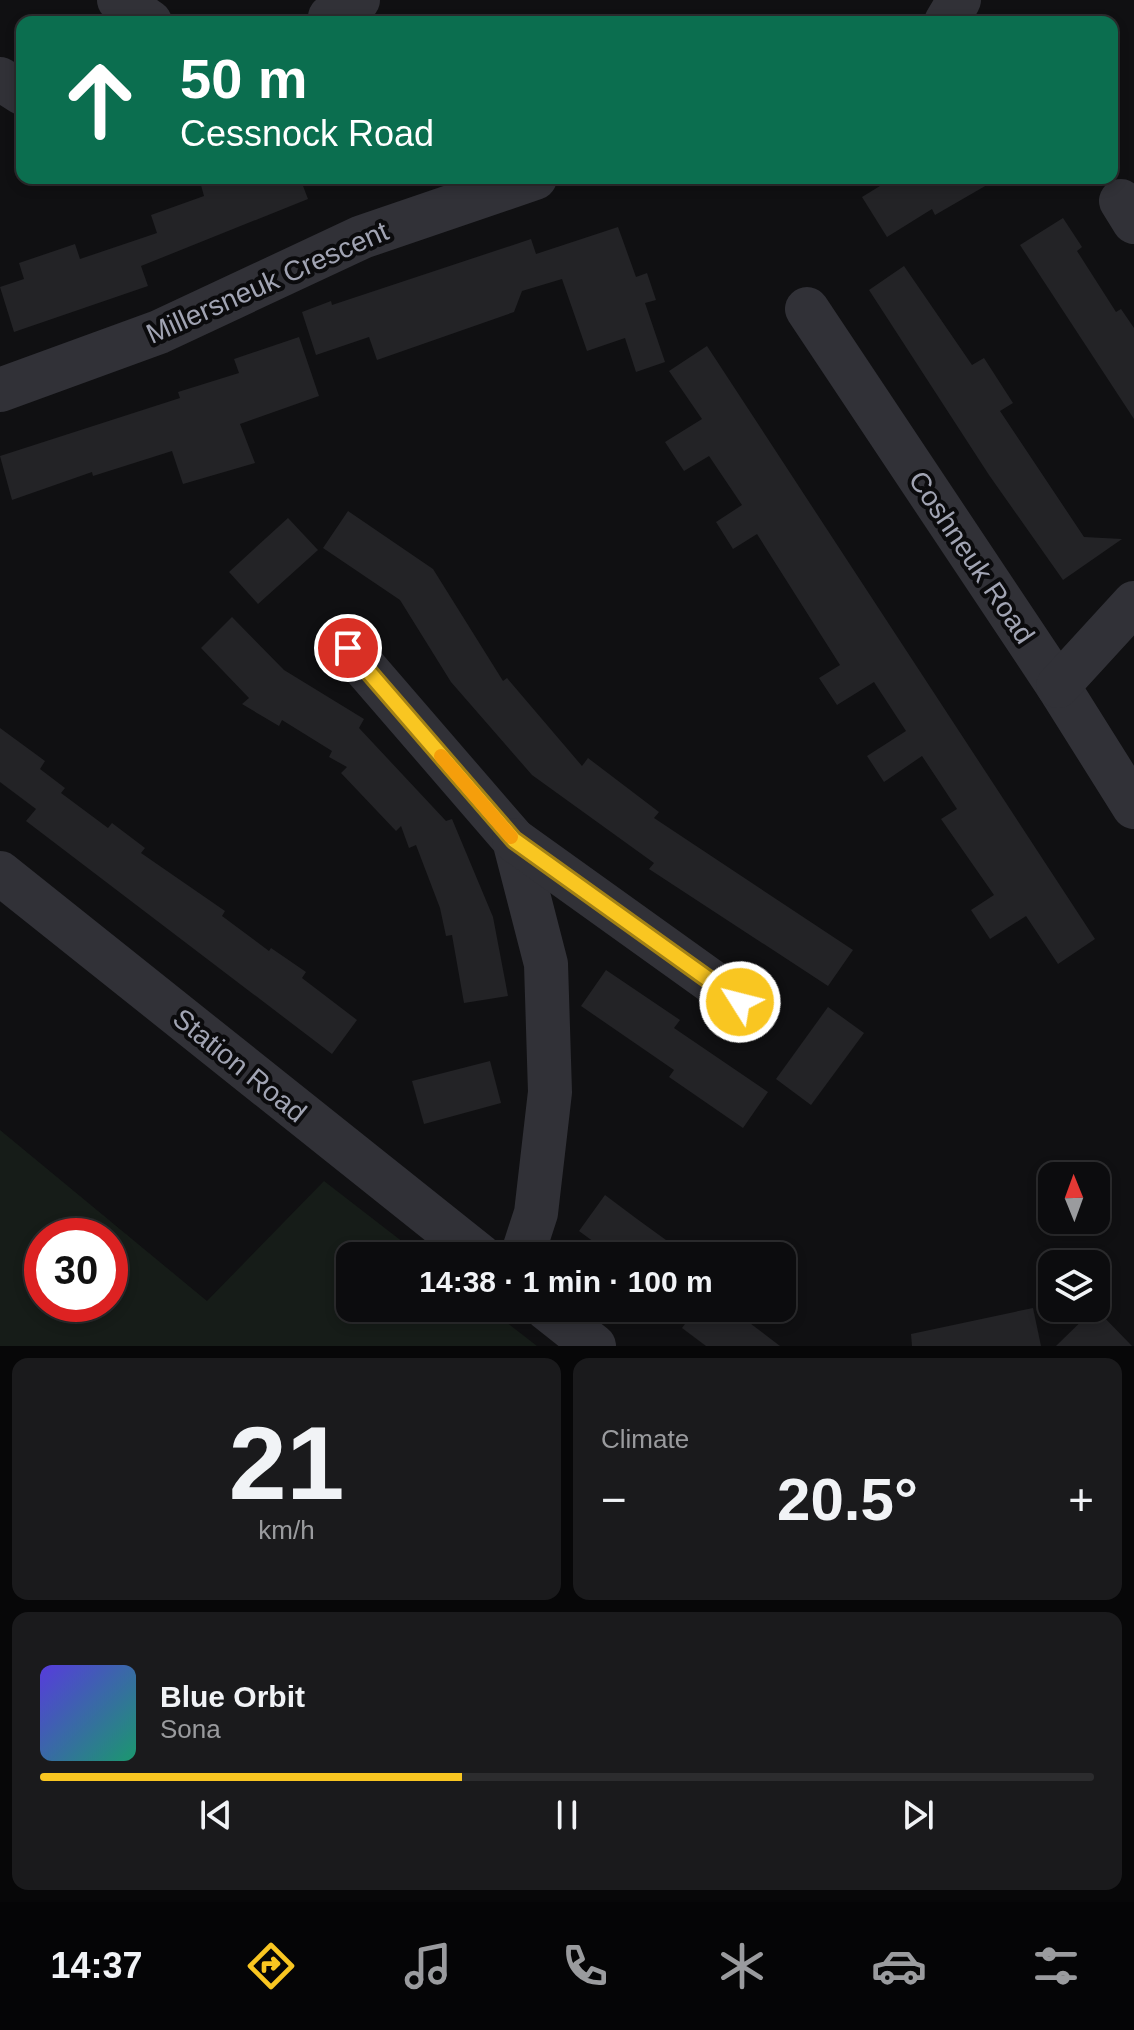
<!DOCTYPE html>
<meta charset="utf-8">
<style>
:root{--surface:#0c0c0e;--page:#1a1a1c;--text:#f1f3f6;--muted:#9a9b9e;--line:#2c2c2e;--accent:#f9c621}
body{margin:0;font-family:Arial,sans-serif;background:var(--page);color:var(--text);height:100vh;display:flex;flex-direction:column;font-size:30px;white-space:nowrap}
*{box-sizing:border-box;margin:0}
p{font-size:26px;color:var(--muted)}
.icon{flex:none;width:44px;height:44px;fill:none;stroke:currentColor;stroke-width:2;stroke-linecap:round;stroke-linejoin:round}
.map{position:relative;height:1346px;overflow:hidden}
.drawer{display:flex;flex-direction:column;gap:12px;padding:12px;background:#070708;flex:1}
.drawer>*{flex:none}
.banner{position:absolute;left:16px;top:16px;width:1102px;height:168px;border-radius:16px;box-shadow:0 4px 12px #0003,0 0 0 2px var(--line);background:#0b6e4f;color:#fff;overflow:hidden}
.needle{width:52px;rotate:359deg}
.tools{position:absolute;left:1038px;top:1162px;display:grid;gap:16px}
.tools a{display:grid;place-items:center;width:72px;height:72px;border-radius:16px;background:var(--surface);box-shadow:0 4px 12px #0003,0 0 0 2px var(--line);font-size:40px}
.speed{position:absolute;left:24px;top:1218px;display:flex;gap:16px;font-size:40px;font-weight:700;text-align:center}
.speed>*{display:grid;place-content:center;width:104px;height:104px;border-radius:50%;background:var(--surface);box-shadow:0 4px 12px #0003,0 0 0 2px var(--line);line-height:1}
.speed .limit{border:12px solid #d22;background:#fff;color:#111}
.pin{position:absolute;display:grid;place-items:center;width:68px;height:68px;color:#fff;margin:-34px;border:4px solid #fff;border-radius:50%;box-shadow:0 2px 8px #0007}
.me{position:absolute;width:88px;margin:-44px;rotate:306deg;stroke-linejoin:round;filter:drop-shadow(0 0 6px #0008)}
.turn{display:flex;align-items:center;gap:28px;height:168px;padding:0 32px;font-size:36px}
.turn .icon{width:104px;height:104px;stroke-width:2.5}
.turn b{display:block;font-size:56px;line-height:68px}
.big{font-size:60px;font-weight:800;line-height:1.1}
.drawer .widget{flex:1;display:flex;flex-direction:column;justify-content:center;gap:12px;min-width:0;padding:0 28px;border-radius:16px;background:var(--page)}
.drawer .dial{align-items:center;gap:0}
.dial b{font-size:104px;line-height:1}
.song{display:flex;align-items:center;gap:24px}
.cover{width:96px;height:96px;border-radius:12px;background:linear-gradient(135deg,hsl(250 70% 55%),hsl(160 70% 35%))}
.played{height:8px;border-radius:4px;background:linear-gradient(90deg,var(--accent) 40%,var(--line) 40%)}
.keys{display:flex;justify-content:space-around;direction:ltr}
.heat{display:flex;justify-content:space-between;align-items:center;font-size:44px;direction:ltr}
.drawer .tiles{flex:1;display:grid;gap:12px;grid-template-columns:1fr 1fr}
.widget:last-child{grid-column:span 2}
.trip{position:absolute;left:336px;top:1242px;width:460px;height:80px;border-radius:16px;background:var(--surface);box-shadow:0 4px 12px #0003,0 0 0 2px var(--line);font-weight:800;line-height:80px;text-align:center}
.tab-bar{display:flex;height:128px;justify-content:space-around;align-items:center;background:#050506;color:var(--muted)}
.tab-bar .icon{width:56px;height:56px}
.tab-bar .active{color:var(--accent)}
.tab-bar b{font-size:36px;color:var(--text)}
.map>svg:first-child{display:block}
</style>
<div class="map">
<svg width="1134" height="1346" viewBox="0 0 1134 1346">
<rect width="100%" height="100%" fill="#101012"/>
<!-- green -->
<path fill="#161c18" fill-rule="evenodd" d="M0,1130L207,1301L324,1181L421,1256H350V1308H488L537,1346H0ZM42,1236H110V1304H42Z"/>
<!-- building -->
<g fill="#232326">
<path d="M199,178H300L308,199L141,266L148,286L14,332L0,287L24,279L19,263L75,244L80,259L157,233L151,215L204,196Z"/>
<path d="M893,178H999L935,215L932,209L887,237L862,197Z"/>
<path d="M1063,218L1082,247L1077,251L1116,312L1121,309L1134,328V419L1020,245Z"/>
<path d="M618,227L636,277L647,273L656,300L645,303L665,362L636,372L625,338L587,351L562,279L522,291L514,312L377,360L369,337L316,355L302,312L331,301L332,305L531,239L536,254Z"/>
<path d="M904,266L972,365L984,358L1013,403L1000,411L1084,537L1122,539L1063,580L989,475L869,290Z"/>
<path d="M299,337L319,396L240,424L255,463L183,484L172,451L93,476L92,472L12,500L0,456L180,398L178,392L239,373L234,359Z"/>
<path d="M707,346L1095,939L1058,964L1026,916L990,939L971,910L994,895L941,819L957,809L940,783L922,756L884,782L867,756L906,731L874,682L837,705L819,678L840,665L757,534L733,549L716,522L742,505L709,456L684,471L665,442L702,419L669,371Z"/>
<path d="M348,511L433,569L503,681L507,678L582,766L588,758L659,812L654,818L853,950L828,986L649,869L654,863L532,775L451,682L400,600L323,548Z"/>
<path d="M288,518L318,550L258,604L229,572Z"/>
<path d="M232,617L284,670L364,719L359,728L446,821L452,819L493,917L508,996L464,1003L452,935L446,936L440,908L416,845L409,848L401,826L396,831L341,773L347,767L329,757L332,751L282,720L279,726L242,704L249,698L201,648Z"/>
<path d="M0,728L45,761L40,769L65,788L61,793L108,828L112,823L145,848L141,853L225,911L222,916L269,951L271,948L306,972L302,978L357,1020L332,1054L26,821L36,809L0,782Z"/>
<path d="M606,970L680,1020L674,1028L768,1092L743,1128L669,1077L674,1070L581,1006Z"/>
<path d="M828,1007L864,1033L811,1105L776,1079Z"/>
<path d="M490,1061L501,1103L424,1124L412,1081Z"/>
<path d="M605,1195L637,1219L688,1256H613L579,1231Z"/>
<path d="M697,1308H730L780,1346H706L682,1328Z"/>
<path d="M1033,1308L1041,1346H912L911,1334Z"/>
<path d="M1095,1308L1132,1346H1056Z"/>
</g>
<g fill="none" stroke-linecap="round" stroke-linejoin="round">
<!-- minor -->
<g stroke="#313137" stroke-width="44">
<path d="M119,0L150,22"/>
<path d="M330,17L358,0"/>
<path d="M946,22L959,0"/>
<path d="M0,79L22,93"/>
<path d="M1121,201L1134,222"/>
<path d="M807,309L1058,686L1134,807"/>
<path d="M0,390L159,332L362,237L535,178"/>
<path d="M348,648L514,840L546,964L550,1092L536,1213L522,1256"/>
<path d="M1058,686L1134,603"/>
<path d="M514,840L740,1002"/>
<path d="M0,873L480,1256"/>
<path d="M546,1308L594,1346"/>
</g>
</g>
<g fill="none" stroke-linecap="round" stroke-linejoin="round">
<defs>
<path id="route" d="M348,648L514,840L740,1002"/>
</defs>
<!-- route casing -->
<use href="#route" stroke="#a28115" stroke-width="20"/>
<!-- route -->
<use href="#route" stroke="#f9c621" stroke-width="14"/>
<!-- slow -->
<path stroke="#f59e0b" stroke-width="14" d="M441,756L511,837"/>
</g>
<g text-anchor="middle" stroke-width="8" stroke-linejoin="round" paint-order="stroke">
<!-- street labels -->
<g font-size="28" fill="#a1a4b3" stroke="#0b0b0d">
<text transform="translate(267 282) rotate(-24)" y="10">Millersneuk Crescent</text>
<text transform="translate(972 557) rotate(56)" y="10">Coshneuk Road</text>
<text transform="translate(240 1065) rotate(39)" y="10">Station Road</text>
</g>
</g>
</svg>
<div class="tools">
<a><svg class="needle" viewBox="-14 -14 28 28"><path d="M0-13l5 13h-10z" fill="#e53935"/><path d="M0 13l5-13h-10z" fill="#9a9b9e"/></svg></a>
<a><svg class="icon" aria-label="layers" viewBox="0 0 24 24"><path d="M12 4l9 5-9 5-9-5zM3 14l9 5 9-5"/></svg></a>
</div>
<div class="speed"><div class="limit">30</div></div>
<div class="pin" style="left:348px;top:648px;background:#d93025"><svg class="icon" aria-label="arrive" viewBox="0 0 24 24"><path d="M6 21V4h12l-3 4 3 4H6"/></svg></div>
<svg class="me" style="left:740px;top:1002px" viewBox="-20 -20 40 40"><circle r="17" fill="#f9c621" stroke="#fff" stroke-width="3"/><path d="M0-11L8 9 0 5-8 9z" fill="#fff"/></svg>
<div class="trip">14:38 · 1 min · 100 m</div>
<div class="banner">
<div class="turn"><svg class="icon" aria-label="ahead" viewBox="0 0 24 24"><path d="M12 20V5M6 11l6-6 6 6"/></svg><div><b>50 m</b>Cessnock Road</div></div>
</div>
</div>
<section class="drawer">
<div class="tiles">
<div class="widget dial"><b>21</b><p>km/h</p></div>
<div class="widget"><p>Climate</p>
<div class="heat"><a>−</a><b class="big">20.5°</b><a>+</a></div>
</div>
<div class="widget">
<div class="song"><i class="cover"></i><div><b>Blue Orbit</b><p>Sona</p></div></div>
<div class="played"></div>
<div class="keys"><svg class="icon" aria-label="previous" viewBox="0 0 24 24"><path d="M18 5L8 12l10 7zM5 5v14"/></svg><svg class="icon" aria-label="pause" viewBox="0 0 24 24"><path d="M8 5v14M16 5v14"/></svg><svg class="icon" aria-label="next" viewBox="0 0 24 24"><path d="M6 5l10 7-10 7zM19 5v14"/></svg></div>
</div>
</div>
</section>
<nav class="tab-bar">
<b>14:37</b>
<svg class="icon active" aria-label="directions" viewBox="0 0 24 24"><path d="M12 3l9 9-9 9-9-9zM9 14v-3h6M13 9l2 2-2 2"/></svg>
<svg class="icon" aria-label="music" viewBox="0 0 24 24"><path d="M9 18V5l10-2v13"/><circle cx="6" cy="18" r="3"/><circle cx="16" cy="16" r="3"/></svg>
<svg class="icon" aria-label="phone" viewBox="0 0 24 24"><path d="M5 4h4l2 5-3 2q2 4 5 5l2-3 5 2v4C11 20 4 13 5 4z"/></svg>
<svg class="icon" aria-label="climate" viewBox="0 0 24 24"><path d="M12 3v18M4 7l16 10M4 17L20 7"/></svg>
<svg class="icon" aria-label="car" viewBox="0 0 24 24"><path d="M5 17H2v-5l4-1 3-4h7l3 4 3 1v5h-3M9 17h6M6 11h13"/><circle cx="7" cy="17" r="2"/><circle cx="17" cy="17" r="2"/></svg>
<svg class="icon" aria-label="filters" viewBox="0 0 24 24"><path d="M4 7h16M4 17h16"/><circle cx="9" cy="7" r="2"/><circle cx="15" cy="17" r="2"/></svg>
</nav>
